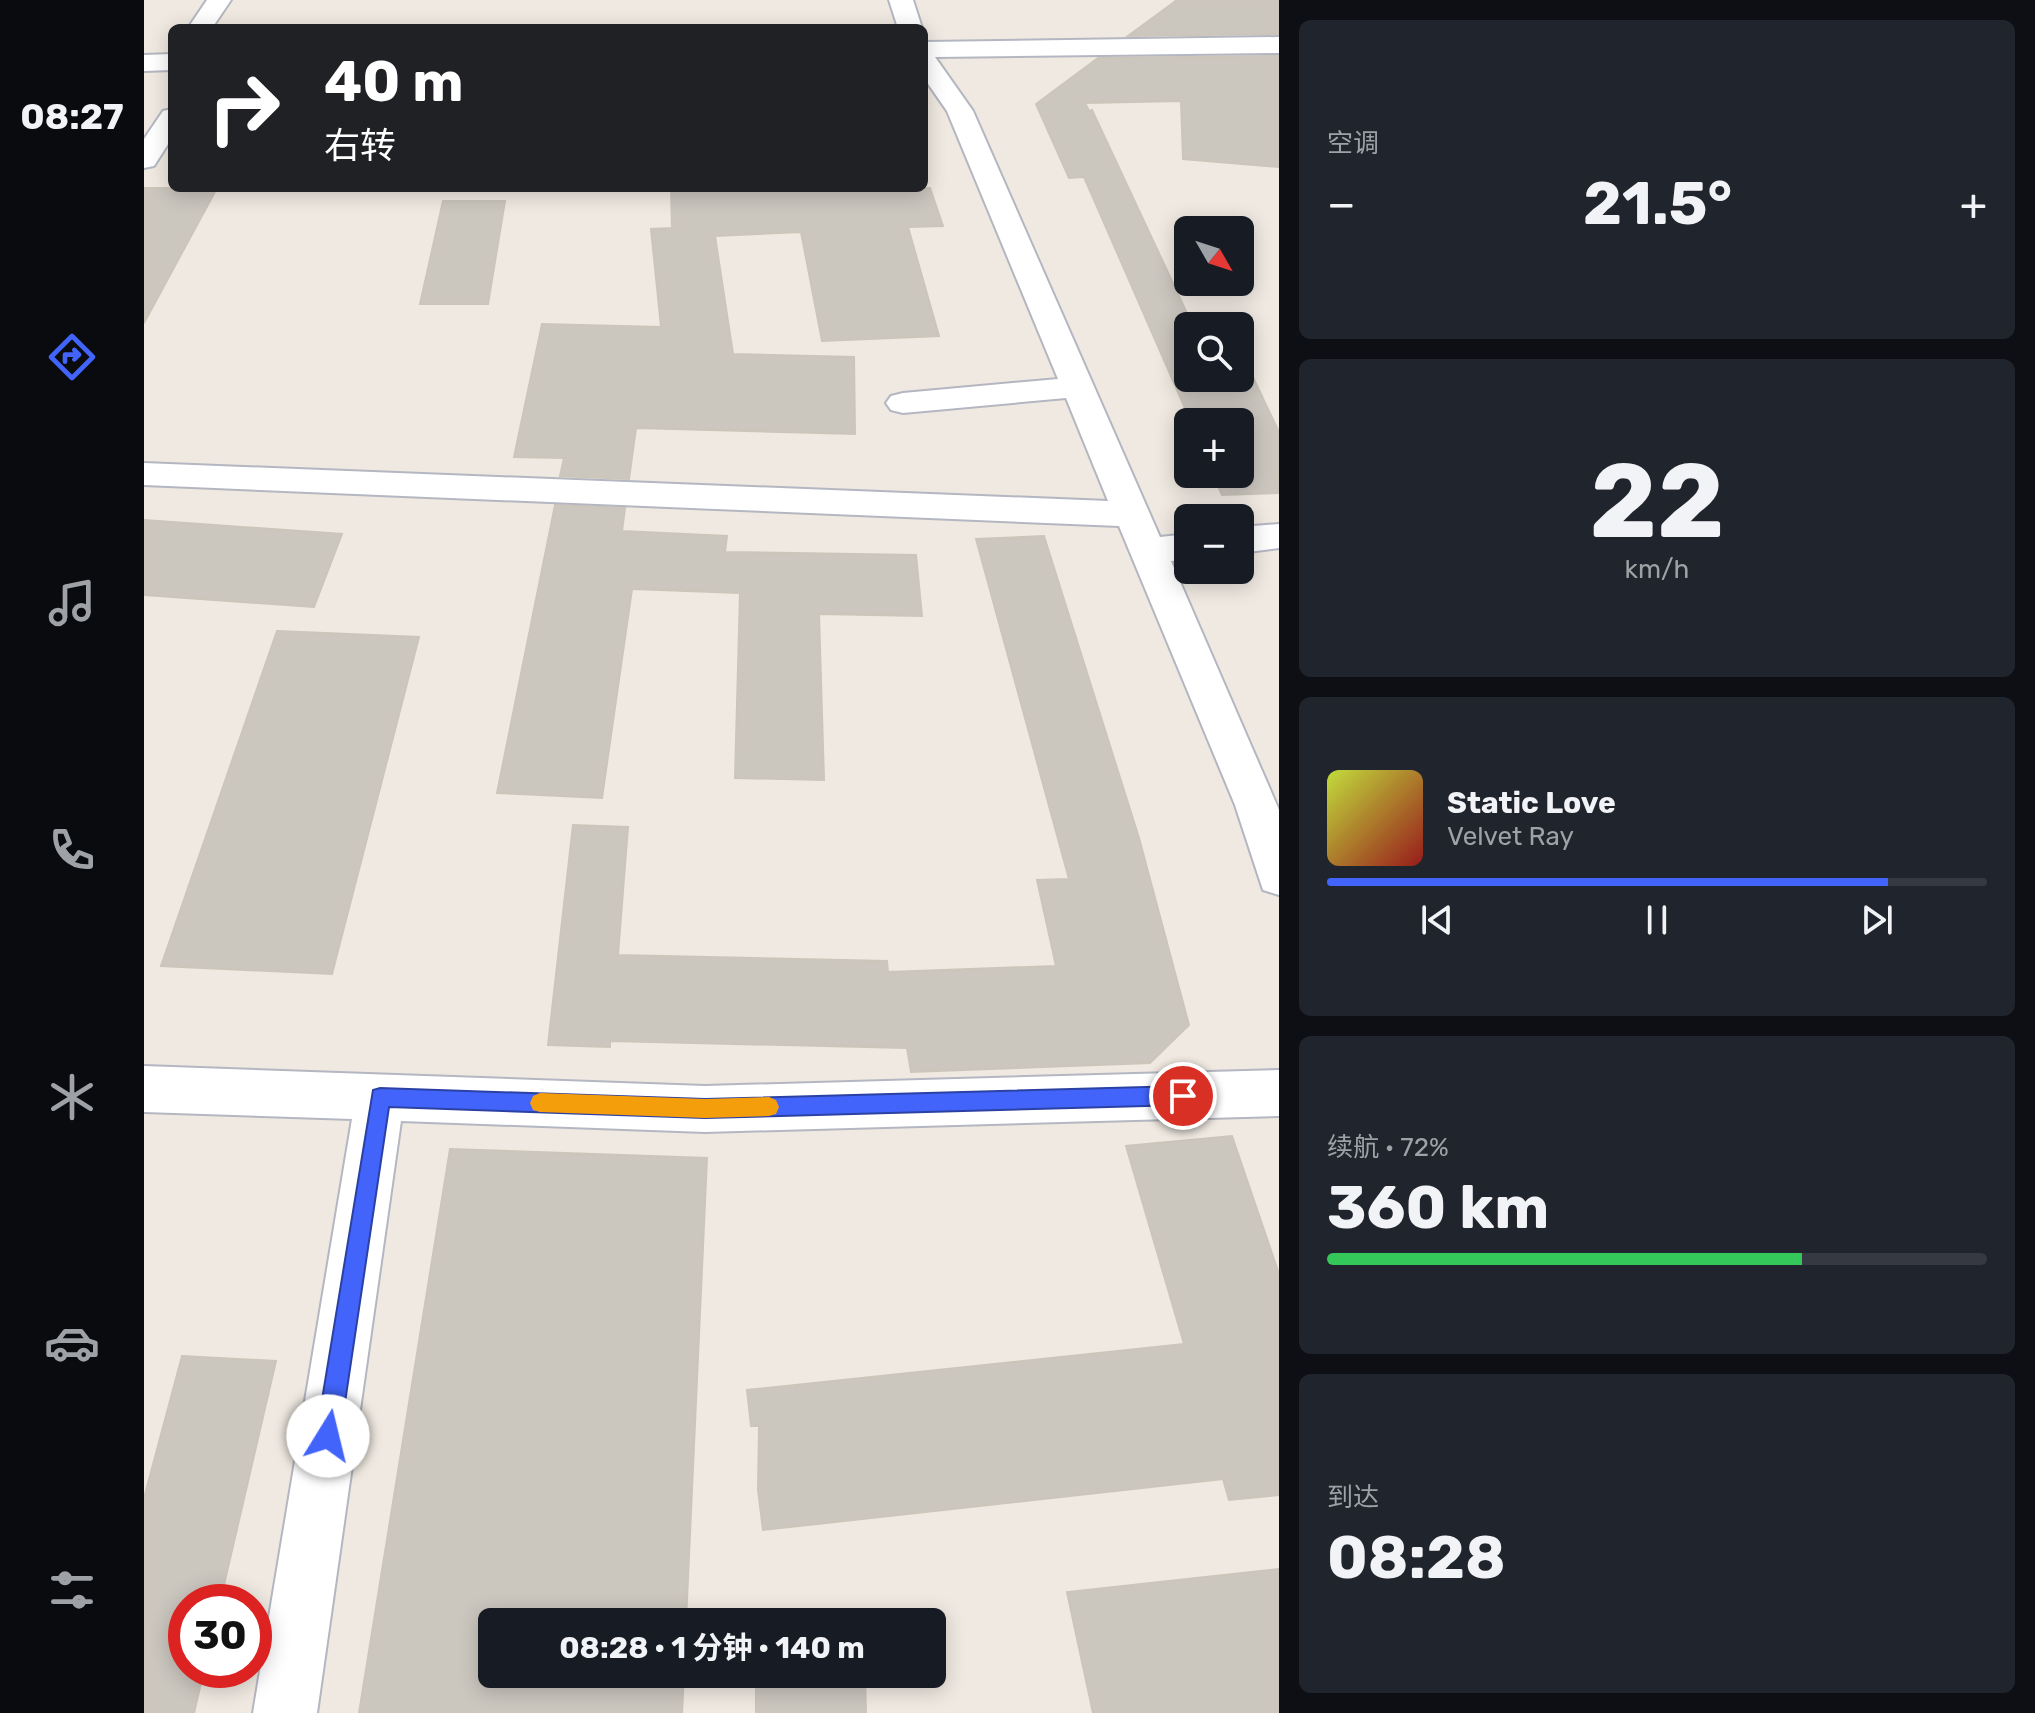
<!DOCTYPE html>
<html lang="zh">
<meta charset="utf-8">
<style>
:root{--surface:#171b24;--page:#20242c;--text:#f1f3f6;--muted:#9ea1a6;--line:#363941;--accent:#4264fb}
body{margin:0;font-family:Rubik,"Noto Sans SC",sans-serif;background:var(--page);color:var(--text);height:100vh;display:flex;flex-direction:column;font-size:30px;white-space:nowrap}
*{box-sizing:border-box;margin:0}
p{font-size:26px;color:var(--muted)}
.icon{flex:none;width:44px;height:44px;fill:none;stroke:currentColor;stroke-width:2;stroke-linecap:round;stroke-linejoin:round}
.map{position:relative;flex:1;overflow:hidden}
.side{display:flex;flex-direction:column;gap:20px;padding:20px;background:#0d0f14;width:756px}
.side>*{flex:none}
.top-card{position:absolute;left:24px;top:24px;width:760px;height:168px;border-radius:12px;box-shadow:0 4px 20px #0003;background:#202124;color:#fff;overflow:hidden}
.needle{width:52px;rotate:129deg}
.controls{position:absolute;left:1030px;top:216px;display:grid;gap:16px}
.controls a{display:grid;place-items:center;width:80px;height:80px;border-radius:12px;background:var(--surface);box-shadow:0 4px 20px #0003;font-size:40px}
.speed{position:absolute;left:24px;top:1584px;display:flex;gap:16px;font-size:40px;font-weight:700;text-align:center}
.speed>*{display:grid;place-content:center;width:104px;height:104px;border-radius:50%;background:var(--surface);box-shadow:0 4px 20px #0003;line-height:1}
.speed .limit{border:12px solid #d22;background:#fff;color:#111}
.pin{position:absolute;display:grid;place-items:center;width:68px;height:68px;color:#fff;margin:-34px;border:4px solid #fff;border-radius:50%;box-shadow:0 2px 8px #0007}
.me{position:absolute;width:88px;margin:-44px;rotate:9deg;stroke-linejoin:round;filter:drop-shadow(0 0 6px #0008)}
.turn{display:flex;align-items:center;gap:28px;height:168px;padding:0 24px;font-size:36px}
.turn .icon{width:104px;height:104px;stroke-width:2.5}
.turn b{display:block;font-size:56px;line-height:68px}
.big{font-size:60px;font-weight:700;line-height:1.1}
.side .widget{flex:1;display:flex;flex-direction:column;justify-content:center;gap:12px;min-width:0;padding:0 28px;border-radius:12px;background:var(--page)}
.side .dial{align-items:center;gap:0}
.dial b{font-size:104px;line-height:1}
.song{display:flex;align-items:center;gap:24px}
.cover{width:96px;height:96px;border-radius:12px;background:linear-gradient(135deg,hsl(70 70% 55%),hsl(0 70% 35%))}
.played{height:8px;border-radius:4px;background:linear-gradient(90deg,var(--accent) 85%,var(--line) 85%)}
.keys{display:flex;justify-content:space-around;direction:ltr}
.heat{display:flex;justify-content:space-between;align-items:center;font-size:44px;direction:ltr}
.charge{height:12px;border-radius:6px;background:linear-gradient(90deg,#34c759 72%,var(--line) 0)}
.trip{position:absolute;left:334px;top:1608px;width:468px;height:80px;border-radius:12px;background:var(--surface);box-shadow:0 4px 20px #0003;font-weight:700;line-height:80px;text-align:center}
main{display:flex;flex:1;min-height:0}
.tab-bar{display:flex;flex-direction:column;width:144px;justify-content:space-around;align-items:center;background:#090b0e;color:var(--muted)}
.tab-bar .icon{width:56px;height:56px}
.tab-bar .selected{color:var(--accent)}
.tab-bar b{font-size:36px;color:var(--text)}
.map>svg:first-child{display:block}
</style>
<main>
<nav class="tab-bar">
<b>08:27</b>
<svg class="icon selected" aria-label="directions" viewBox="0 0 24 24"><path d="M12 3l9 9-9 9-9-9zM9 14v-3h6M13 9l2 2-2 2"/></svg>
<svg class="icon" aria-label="music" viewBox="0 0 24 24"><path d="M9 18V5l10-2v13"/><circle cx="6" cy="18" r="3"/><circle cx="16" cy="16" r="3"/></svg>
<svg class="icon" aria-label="phone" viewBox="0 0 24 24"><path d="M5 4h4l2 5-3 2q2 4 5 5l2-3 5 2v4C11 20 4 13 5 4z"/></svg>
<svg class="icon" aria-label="climate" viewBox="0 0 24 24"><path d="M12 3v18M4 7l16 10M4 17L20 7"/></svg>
<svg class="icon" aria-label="car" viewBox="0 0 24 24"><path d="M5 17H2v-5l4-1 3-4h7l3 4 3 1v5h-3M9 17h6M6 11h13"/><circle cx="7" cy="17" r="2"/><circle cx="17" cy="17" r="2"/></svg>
<svg class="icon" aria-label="filters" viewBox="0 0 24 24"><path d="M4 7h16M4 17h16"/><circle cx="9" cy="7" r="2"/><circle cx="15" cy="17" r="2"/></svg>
</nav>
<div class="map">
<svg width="1135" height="1713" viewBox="0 0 1135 1713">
<rect width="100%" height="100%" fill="#efe9e1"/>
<!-- building -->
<g fill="#cbc7bf" stroke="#cbc5ba" stroke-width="2">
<path d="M1033,0H1135V34L984,36Z"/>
<path d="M1135,56V167L1039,159L1037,101L941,103L945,111L948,110L1049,326H1044V378H1096V350L1135,432V493L1078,495L1069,474H1096V422H1047L940,177L925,178L892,104L954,58Z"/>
<path d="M0,188H73L0,323Z"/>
<path d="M527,188H786L799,226L764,227L795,336L678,341L657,232L571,236L589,354L710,357L711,434L492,428L485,479L416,476L420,458L370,457L398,324L517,327L507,229L528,228Z"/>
<path d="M299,201H361L344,304H276Z"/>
<path d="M411,505L481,508L478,531L583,536L581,552L772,555L778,616L675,614L680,780L591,778L596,593L488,589L458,798L353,793Z"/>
<path d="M0,520L198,534L170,607L0,595Z"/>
<path d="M900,536L995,838L1045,1025L1006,1063L767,1072L763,1048L466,1041V1047L404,1045L429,825L484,827L474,955L743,961L744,972L912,966L893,880L925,879L832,539Z"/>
<path d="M133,631L275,637L188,974L17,966Z"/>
<path d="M1088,1136L1135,1274V1495L1085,1500L1079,1479L619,1530L614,1490L615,1426H607L603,1390L1040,1344L982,1146Z"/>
<path d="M306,1149L563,1158L542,1622H348V1674H540L538,1713H215Z"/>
<path d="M38,1356L132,1361L76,1602H42V1670H60L50,1713H0V1498Z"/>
<path d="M1135,1569V1713H949L923,1592Z"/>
<path d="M613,1616L719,1619V1622H613Z"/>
<path d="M612,1674H721L722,1713H612Z"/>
</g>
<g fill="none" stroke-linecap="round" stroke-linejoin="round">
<defs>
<g id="minor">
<path d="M63,0H87L68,28H44Z"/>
<path d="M745,0H769L778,28H754Z"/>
<path d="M1135,37V53L791,57L829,111L1016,537L1044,534V560L1027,561L1135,810V895L1119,890L1091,805L975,526L0,485V463L964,501L922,398L759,413L747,410L742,403L747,396L759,393L914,379L803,111L780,78V42Z"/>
<path d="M28,54V70L0,71V55Z"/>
<path d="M28,109V138L10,166L0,168V139L19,111Z"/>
<path d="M1135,524V548L1096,553V527Z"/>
<path d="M0,1066L561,1086L1135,1070V1116L561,1132L257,1121L173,1713H109L208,1119L0,1112Z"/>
</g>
</defs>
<!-- minor casing -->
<use href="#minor" stroke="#b4b7c1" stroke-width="4"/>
<!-- minor -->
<use href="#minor" fill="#fff" fill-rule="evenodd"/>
</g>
<!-- route -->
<path fill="#4264fb" stroke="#2b41a3" stroke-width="2" d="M1039,1086L1047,1089L1050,1096L1047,1102L1039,1105L561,1118L245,1107L196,1436L192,1444L184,1448L176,1444L172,1436L229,1090L236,1088L561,1099Z"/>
<!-- slow -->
<path fill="#f59e0b" d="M396,1093L561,1099L625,1097L632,1100L635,1107L632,1114L625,1116L561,1118L396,1112L389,1110L386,1103L389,1096Z"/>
</svg>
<div class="controls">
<a><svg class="needle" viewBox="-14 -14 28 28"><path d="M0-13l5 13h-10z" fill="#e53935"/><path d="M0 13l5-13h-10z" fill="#9ea1a6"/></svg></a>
<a><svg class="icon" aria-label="search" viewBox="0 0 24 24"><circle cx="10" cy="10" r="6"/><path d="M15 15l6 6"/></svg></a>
<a>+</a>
<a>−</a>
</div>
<div class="speed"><div class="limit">30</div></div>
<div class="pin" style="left:1039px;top:1096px;background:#d93025"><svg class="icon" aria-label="arrive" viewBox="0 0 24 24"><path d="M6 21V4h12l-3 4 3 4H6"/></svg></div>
<svg class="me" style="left:184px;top:1436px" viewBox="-20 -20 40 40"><circle r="19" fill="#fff"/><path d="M0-13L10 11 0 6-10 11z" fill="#4264fb"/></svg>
<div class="trip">08:28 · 1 分钟 · 140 m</div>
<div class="top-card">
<div class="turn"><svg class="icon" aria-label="right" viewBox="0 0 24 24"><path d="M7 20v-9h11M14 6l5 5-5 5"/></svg><div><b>40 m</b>右转</div></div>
</div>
</div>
<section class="side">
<div class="widget"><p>空调</p>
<div class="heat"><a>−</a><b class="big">21.5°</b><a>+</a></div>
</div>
<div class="widget dial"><b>22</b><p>km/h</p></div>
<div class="widget">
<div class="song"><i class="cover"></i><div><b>Static Love</b><p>Velvet Ray</p></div></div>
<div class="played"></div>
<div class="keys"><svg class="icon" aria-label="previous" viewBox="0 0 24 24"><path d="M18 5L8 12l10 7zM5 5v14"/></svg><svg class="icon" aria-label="pause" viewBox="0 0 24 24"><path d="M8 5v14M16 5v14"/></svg><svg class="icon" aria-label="next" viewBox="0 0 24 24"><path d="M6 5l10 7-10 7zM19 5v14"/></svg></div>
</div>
<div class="widget"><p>续航 · 72%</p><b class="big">360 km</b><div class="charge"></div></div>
<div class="widget"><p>到达</p><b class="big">08:28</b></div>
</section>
</main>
